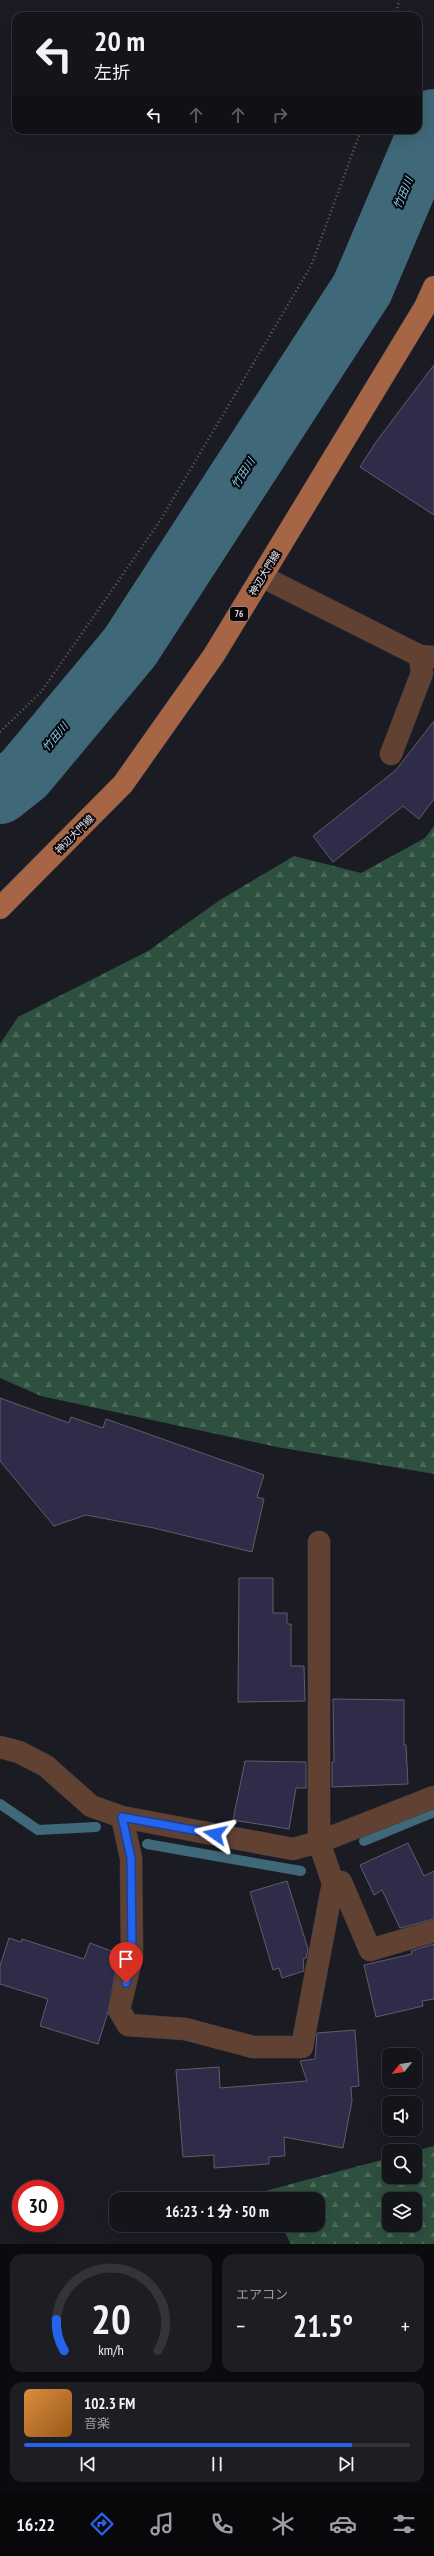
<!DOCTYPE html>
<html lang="ja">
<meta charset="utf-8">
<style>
:root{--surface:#14141b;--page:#1d1d24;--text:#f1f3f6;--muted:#9d9ea3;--line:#33333a;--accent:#2563eb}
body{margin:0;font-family:"PT Sans Narrow","Noto Sans JP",sans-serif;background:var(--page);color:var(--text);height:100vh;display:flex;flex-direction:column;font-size:15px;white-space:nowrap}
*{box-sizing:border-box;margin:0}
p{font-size:13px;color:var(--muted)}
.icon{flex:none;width:22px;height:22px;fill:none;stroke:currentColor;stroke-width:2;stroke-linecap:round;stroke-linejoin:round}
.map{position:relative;height:2244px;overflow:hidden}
.side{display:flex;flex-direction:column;gap:10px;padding:10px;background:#0b0b0f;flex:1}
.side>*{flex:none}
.guide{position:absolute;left:12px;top:12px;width:410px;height:122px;border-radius:12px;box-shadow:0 4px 16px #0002,0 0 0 1px var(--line);background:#14141b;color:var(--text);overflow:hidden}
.needle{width:26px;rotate:240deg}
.buttons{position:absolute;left:382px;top:2048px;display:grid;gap:8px}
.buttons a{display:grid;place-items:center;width:40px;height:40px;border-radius:8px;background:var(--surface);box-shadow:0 4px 16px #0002,0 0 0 1px var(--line);font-size:20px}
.speed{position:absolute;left:12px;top:2180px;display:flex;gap:8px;font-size:20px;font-weight:700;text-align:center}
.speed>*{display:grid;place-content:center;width:52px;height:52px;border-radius:50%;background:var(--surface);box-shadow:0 4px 16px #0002,0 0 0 1px var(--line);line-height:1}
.speed .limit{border:6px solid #d22;background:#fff;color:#111}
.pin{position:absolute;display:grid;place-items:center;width:34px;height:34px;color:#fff;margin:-41px -17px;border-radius:50% 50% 50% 0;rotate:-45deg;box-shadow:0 0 4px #0007}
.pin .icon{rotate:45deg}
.me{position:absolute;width:44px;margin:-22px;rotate:281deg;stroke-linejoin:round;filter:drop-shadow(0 0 3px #0008)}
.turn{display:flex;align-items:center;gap:14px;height:84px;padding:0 16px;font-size:18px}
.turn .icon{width:52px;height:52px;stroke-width:2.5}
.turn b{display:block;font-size:28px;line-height:34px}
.lanes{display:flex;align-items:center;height:38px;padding:0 16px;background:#0003;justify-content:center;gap:20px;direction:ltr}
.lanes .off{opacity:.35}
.big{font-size:30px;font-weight:800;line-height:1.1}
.side .widget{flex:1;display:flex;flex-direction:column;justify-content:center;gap:6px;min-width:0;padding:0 14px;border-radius:12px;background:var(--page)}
.side .dial{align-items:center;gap:0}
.dial svg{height:104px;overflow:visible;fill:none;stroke:var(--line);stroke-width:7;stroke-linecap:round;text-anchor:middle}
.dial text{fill:var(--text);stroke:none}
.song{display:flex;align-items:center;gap:12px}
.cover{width:48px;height:48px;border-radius:6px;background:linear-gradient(135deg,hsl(30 70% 55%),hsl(30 70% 35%))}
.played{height:4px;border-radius:2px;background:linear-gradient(90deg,var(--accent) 85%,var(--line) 85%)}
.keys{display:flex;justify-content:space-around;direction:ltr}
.heat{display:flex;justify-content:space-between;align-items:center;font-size:22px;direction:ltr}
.side .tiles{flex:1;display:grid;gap:10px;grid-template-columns:1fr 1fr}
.widget:last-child{grid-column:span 2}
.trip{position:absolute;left:109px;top:2192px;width:216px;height:40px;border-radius:12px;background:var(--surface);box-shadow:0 4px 16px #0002,0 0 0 1px var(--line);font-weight:800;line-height:40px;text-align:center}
.menu{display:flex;height:64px;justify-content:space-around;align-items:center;background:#08080b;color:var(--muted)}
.menu .icon{width:28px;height:28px}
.menu .on{color:var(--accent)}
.menu b{font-size:18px;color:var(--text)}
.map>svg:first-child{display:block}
</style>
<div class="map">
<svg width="434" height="2244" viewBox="0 0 434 2244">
<defs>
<pattern id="forest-firs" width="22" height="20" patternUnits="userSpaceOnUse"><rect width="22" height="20" fill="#2d513e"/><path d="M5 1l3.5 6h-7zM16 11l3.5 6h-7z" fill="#4b6a5a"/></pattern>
</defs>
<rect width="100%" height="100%" fill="#1b1b24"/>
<!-- forest -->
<g fill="url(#forest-firs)" fill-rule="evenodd">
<path d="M434,826V1474L277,1447L41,1396L0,1378V1044L18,1017L148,951L220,900L294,856L361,873L425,838Z"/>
<path d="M434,2146V2244H291L281,2225H318V2199H269L265,2191L389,2158V2177H415V2151ZM389,2199H415V2225H389Z"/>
</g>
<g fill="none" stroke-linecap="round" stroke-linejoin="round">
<!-- stream -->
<g stroke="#3f6878" stroke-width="10">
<path d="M0,1804L38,1830L96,1827"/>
<path d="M364,1841L434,1812"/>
<path d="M147,1844L301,1871"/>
</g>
<!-- river -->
<path stroke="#3f6878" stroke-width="62" d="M0,793L24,774L130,647L362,289L434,120"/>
</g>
<!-- building -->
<g fill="#2f2c49" stroke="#5e5e69">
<path d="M434,365V515L360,467L376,442Z"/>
<path d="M434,721V799L419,819L403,806L333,862L313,836L396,770Z"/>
<path d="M0,1398L69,1423L71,1417L103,1428L106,1419L264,1475L257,1497L264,1499L252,1552L154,1528L86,1515L54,1526L0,1461Z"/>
<path d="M239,1578H273V1613H287V1624H291V1666H304L305,1701L238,1702Z"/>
<path d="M333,1699L404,1700V1745H406L408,1784L332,1787V1762H334Z"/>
<path d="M245,1761L306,1762V1788H296L289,1829L233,1820Z"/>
<path d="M408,1843L424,1876L434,1871V1919L400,1928L382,1890L374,1895L360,1865Z"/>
<path d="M287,1881L308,1949L306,1958L303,1959L304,1971L282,1978L279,1968L273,1970L250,1892Z"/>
<path d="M9,1938L21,1942L22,1939L84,1959L90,1943L119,1954L108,2012L98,2044L40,2026L48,1999L0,1984V1966Z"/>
<path d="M434,1944V1999L422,2001L423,2006L376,2017L364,1965L412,1954L411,1951Z"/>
<path d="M355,2030L359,2086L351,2087L352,2101L343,2148L284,2137L285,2156L269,2157V2164L214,2168V2155L183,2157L176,2070L219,2067L220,2088L307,2081L300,2061L315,2059L317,2033Z"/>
</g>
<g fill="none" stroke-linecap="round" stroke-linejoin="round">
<defs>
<g id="minor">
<path d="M263,577L420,656L434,657"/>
<path d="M391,754L422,673L420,656"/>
<path d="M0,1747L19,1752L46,1766L91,1806L122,1817L293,1849L319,1842L434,1797"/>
<path d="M122,1817L131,1858L132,1956L119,2010L128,2025L185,2029L253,2047H302L333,1883L319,1842V1542"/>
<path d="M333,1883L341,1882L370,1950L434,1931"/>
</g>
<path id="primary" d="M0,908L123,784L214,655L425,307L434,287"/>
</defs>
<!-- minor casing -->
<use href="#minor" stroke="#373740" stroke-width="23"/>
<!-- primary casing -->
<use href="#primary" stroke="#373740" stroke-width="23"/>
<!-- path -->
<g stroke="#616169" stroke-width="2.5" stroke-dasharray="1 3" stroke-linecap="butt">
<path d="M396,16L399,0"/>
<path d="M0,732L41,692L160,521L311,266L361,130"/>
</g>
<!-- minor -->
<use href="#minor" stroke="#614232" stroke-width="22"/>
<!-- primary -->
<use href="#primary" stroke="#a66645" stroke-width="22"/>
</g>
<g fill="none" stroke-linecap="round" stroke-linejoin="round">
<defs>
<path id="route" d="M126,1983L132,1956L131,1858L122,1817L215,1834"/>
</defs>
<!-- route casing -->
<use href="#route" stroke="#184099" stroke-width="10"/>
<!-- route -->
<use href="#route" stroke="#2563eb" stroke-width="7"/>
</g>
<g text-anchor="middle" stroke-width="4" stroke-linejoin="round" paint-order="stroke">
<!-- shield labels -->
<rect fill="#06060a" stroke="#a1a1a7" stroke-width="1" x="230" y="607" width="18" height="14" rx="3"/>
<g font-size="9" font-weight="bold" fill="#e4e4ea">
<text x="239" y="617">76</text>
</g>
<!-- street labels -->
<g font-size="10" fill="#e4e4ea" stroke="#06060a">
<text transform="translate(264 573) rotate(-59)" y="4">神辺大門線</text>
<text transform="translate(74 834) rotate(-45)" y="4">神辺大門線</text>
</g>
<!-- water labels -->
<g font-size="11" font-style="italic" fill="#84cbe8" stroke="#06060a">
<text transform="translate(403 193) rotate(-67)" y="4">竹田川</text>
<text transform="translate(243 473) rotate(-57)" y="4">竹田川</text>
<text transform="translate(55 737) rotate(-50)" y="4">竹田川</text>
</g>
</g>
</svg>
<div class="buttons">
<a><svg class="needle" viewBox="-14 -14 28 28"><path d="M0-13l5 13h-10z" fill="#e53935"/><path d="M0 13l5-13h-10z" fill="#9d9ea3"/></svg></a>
<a><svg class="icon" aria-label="sound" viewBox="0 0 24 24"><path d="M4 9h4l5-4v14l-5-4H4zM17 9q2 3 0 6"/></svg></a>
<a><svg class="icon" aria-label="search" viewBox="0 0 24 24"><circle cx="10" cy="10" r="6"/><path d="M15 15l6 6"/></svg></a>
<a><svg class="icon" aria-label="layers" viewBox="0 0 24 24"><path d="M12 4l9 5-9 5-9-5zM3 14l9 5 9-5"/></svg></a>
</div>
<div class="speed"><div class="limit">30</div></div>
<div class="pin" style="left:126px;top:1983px;background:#d93025"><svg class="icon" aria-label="arrive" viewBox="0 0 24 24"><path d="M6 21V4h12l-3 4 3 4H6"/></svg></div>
<svg class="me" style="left:215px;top:1834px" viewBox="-20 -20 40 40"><path d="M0-17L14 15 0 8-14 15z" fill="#2563eb" stroke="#fff" stroke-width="4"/></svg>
<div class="trip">16:23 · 1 分 · 50 m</div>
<div class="guide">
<div class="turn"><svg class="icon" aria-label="left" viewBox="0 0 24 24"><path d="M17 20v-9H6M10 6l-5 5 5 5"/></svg><div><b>20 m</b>左折</div></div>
<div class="lanes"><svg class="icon" aria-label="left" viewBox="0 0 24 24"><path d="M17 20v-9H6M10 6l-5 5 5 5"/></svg><svg class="icon off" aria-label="ahead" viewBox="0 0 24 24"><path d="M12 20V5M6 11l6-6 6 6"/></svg><svg class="icon off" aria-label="ahead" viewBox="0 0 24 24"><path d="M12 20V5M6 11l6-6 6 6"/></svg><svg class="icon off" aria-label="right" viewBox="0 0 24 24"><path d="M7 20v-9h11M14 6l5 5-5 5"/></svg></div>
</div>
</div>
<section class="side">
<div class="tiles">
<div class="widget dial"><svg viewBox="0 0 100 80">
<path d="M14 69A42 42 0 1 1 86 69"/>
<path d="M14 69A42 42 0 0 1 8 45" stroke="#2563eb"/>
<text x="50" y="56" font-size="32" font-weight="700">20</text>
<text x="50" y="72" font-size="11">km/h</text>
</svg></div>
<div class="widget"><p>エアコン</p>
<div class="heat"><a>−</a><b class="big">21.5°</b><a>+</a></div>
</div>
<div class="widget">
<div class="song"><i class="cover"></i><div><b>102.3 FM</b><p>音楽</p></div></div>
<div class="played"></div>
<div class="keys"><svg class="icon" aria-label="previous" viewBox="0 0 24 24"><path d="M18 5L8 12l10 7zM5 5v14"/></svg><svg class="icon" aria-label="pause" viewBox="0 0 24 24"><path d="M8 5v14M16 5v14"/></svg><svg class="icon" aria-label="next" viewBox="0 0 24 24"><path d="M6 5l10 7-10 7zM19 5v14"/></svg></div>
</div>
</div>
</section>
<nav class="menu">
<b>16:22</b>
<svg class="icon on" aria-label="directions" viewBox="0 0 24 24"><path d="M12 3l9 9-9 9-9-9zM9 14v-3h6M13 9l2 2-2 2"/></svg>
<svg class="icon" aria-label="music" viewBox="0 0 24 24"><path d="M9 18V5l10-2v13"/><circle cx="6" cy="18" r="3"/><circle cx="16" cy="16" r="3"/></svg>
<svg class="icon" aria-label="phone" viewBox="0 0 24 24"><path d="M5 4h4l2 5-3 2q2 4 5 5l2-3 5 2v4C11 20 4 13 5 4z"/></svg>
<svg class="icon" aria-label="climate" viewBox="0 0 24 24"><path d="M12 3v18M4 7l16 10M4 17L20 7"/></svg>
<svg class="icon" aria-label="car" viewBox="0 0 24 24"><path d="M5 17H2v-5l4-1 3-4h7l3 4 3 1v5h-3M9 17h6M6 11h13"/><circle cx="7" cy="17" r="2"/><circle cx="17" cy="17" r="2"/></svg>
<svg class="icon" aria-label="filters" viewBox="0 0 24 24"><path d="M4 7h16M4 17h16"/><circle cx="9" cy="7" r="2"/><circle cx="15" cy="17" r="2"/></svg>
</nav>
